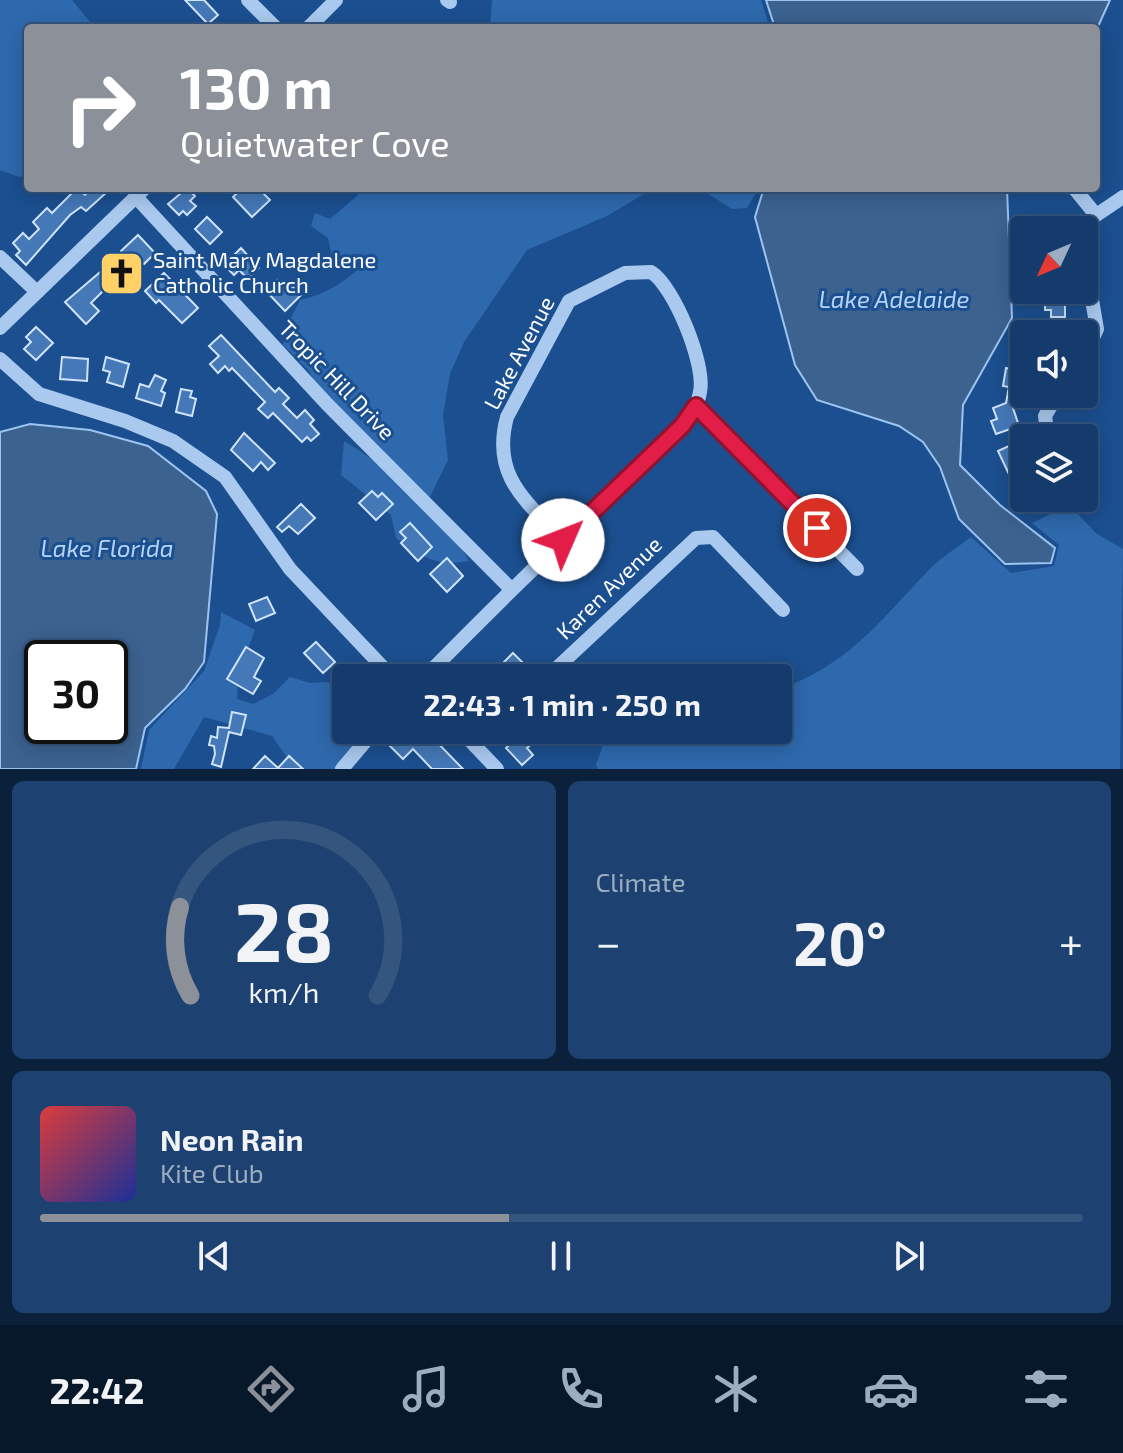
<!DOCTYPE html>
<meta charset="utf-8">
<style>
:root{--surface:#143b6b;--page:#1d4271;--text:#f1f3f6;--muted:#9dadc1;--line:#33557e;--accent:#8c9099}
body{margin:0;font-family:"Exo 2",sans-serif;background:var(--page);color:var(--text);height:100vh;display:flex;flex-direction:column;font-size:30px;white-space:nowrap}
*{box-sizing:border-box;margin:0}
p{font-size:26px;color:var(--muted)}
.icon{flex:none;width:44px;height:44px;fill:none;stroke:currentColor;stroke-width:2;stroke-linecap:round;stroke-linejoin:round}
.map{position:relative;height:769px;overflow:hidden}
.sheet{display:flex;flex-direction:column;gap:12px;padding:12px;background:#0b203b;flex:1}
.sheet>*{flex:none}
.guide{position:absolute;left:24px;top:24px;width:1076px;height:168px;border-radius:8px;box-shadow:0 4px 20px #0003,0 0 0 2px var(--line);background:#8c9099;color:#fff;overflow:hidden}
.needle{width:52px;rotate:226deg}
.buttons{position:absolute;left:1010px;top:216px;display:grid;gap:16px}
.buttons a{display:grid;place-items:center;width:88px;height:88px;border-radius:8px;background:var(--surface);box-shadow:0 4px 20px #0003,0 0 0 2px var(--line);font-size:40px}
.speed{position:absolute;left:24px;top:640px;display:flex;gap:16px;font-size:40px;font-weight:700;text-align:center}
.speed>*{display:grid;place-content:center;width:104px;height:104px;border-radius:50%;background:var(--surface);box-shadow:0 4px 20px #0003,0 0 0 2px var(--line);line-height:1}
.speed .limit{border:4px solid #111;border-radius:12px;background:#fff;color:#111}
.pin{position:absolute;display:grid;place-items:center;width:68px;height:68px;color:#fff;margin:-34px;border:4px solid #fff;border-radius:50%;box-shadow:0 2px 8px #0007}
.me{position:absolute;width:88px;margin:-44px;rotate:46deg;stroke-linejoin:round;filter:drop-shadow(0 0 6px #0008)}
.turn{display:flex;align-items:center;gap:28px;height:168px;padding:0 24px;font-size:36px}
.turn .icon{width:104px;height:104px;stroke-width:2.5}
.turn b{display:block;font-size:56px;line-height:68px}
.big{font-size:60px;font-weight:700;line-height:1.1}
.sheet .card{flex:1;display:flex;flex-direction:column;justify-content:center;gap:12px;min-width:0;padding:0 28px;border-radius:12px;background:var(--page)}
.sheet .dial{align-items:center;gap:0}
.dial svg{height:208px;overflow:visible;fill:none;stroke:var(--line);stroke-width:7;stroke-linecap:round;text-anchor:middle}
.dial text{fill:var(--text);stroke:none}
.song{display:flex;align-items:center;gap:24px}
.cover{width:96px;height:96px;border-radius:12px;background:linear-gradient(135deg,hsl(0 70% 55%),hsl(230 70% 35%))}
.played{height:8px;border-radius:4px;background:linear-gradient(90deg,var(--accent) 45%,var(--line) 45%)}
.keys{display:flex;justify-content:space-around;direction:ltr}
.heat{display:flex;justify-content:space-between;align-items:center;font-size:44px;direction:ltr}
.sheet .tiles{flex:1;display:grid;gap:12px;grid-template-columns:1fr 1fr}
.card:last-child{grid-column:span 2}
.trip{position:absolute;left:332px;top:664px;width:460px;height:80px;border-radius:8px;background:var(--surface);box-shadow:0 4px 20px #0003,0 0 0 2px var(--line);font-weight:700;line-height:80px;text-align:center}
.tabs{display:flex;height:128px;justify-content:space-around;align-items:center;background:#08182b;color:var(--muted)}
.tabs .icon{width:56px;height:56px}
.tabs .on{color:var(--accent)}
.tabs b{font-size:36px;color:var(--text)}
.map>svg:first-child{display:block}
</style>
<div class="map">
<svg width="1123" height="769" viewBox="0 0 1123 769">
<rect width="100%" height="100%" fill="#1b4f8f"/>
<!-- green -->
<g fill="#2e69ad">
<path d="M0,0H72L95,28H28V174L19,177L0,170Z"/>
<path d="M492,0H761L770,28H490Z"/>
<path d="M354,188H654L607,216L527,250L464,342L450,374L443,415L448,460L429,499L317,385L308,370L283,345L288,324L300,300C333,293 352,276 375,253L356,258L332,256L328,238L311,226L315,213L330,219L358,195Z"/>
<path d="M699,188H759L747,208L732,209Z"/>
<path d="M344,441L377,462L461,547L469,561C435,567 423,557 396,538L391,515L341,475Z"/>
<path d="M1069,505L1097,534L1123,549L1120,769H598L596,765L608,730H778V690C849,664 877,624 927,572C939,558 957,548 971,537L1011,573L1054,566L1059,545L1032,523Z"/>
<path d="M221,612L255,630L239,673L237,699L253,704L273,694L290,677L310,683L328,682L346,699V730H369L336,769H295L272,736L204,717L174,769H141L149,730L204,671L220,625Z"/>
</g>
<!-- water -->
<g fill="#3c6290" stroke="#9cc4f0" stroke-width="2" fill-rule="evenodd">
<path d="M766,0H1110L1096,31V28H775Z"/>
<path d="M764,188H1007L1012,318L963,405L960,465L1000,505L1055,548L1051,563L1005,564L959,519L940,467L923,442L899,426L817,400L795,365L755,217Z"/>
<path d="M30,424L90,430L148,446L206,491L217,514L204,662L185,689L145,728L136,769H0V432ZM42,658H110V726H42Z"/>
</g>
<!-- building -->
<g fill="#4478b7" stroke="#cfe3fa" stroke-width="2">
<path d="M185,0H204L218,15L208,24Z"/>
<path d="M77,188L85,195L92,188L107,192L86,211L81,207L70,215L26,265L16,255L20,251L13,243L23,233L29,239L39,229L33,222L47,208L52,213Z"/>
<path d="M187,188L195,196L190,201L196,206L187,215L183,211L179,215L168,204Z"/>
<path d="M242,188H258L270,200L252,217L233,197Z"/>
<path d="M207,217L222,232L210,244L195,229Z"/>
<path d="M138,235L155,253L144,264L137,257L132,262L121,251Z"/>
<path d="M241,248L259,268L248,279L239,270L234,275L224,265Z"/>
<path d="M112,262L127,278L110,294L105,289L91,303L99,311L86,324L65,302Z"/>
<path d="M164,273L198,308L182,323L159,300L156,303L145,291Z"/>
<path d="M277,280L287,290L292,286L301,295L285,311L266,291Z"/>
<path d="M1045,290L1065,294V317H1051V310H1045Z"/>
<path d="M36,327L53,343L36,360L24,349L31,342L26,337Z"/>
<path d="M221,335L275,392L279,388L289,398L283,404L297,418L305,410L314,420L310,424L319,434L311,441L307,437L302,442L273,413L268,418L258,409L265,402L232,368L229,371L225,366L218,373L210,364L219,356L209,346Z"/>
<path d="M62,357L88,359L87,381L60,379Z"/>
<path d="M106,357L129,364L123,387L107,382L110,372L103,370Z"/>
<path d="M1006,368L1024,371L1023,396L1008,393L1019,426L996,434L991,421L997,419L993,408L1006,403L1009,387L1003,386Z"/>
<path d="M155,375L166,380L161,391L165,393L161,406L136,398L140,384L149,387Z"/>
<path d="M181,389L192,391L190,397L196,399L192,416L176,412Z"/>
<path d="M244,433L275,463L268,470L261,462L253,471L231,450Z"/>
<path d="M1022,440L1024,466L1016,470L1023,482L1015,487L998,451Z"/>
<path d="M372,491L378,497L382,493L393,504L376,520L359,503Z"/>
<path d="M301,504L315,518L298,534L289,526L282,532L277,527Z"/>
<path d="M410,523L432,547L418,561L401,543L406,538L400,532Z"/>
<path d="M447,558L463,576L447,592L430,574Z"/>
<path d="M267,597L275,613L256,621L249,604Z"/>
<path d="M316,642L335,662L323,673L304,653Z"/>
<path d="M246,647L264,658L254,677L261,681L253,694L227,679Z"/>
<path d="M513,653L523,663L507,678H499L494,672Z"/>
<path d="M232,712L246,715L241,735L229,732L221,767L212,764L215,754L214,746L209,745L211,736L217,738L218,727L229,728Z"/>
<path d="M401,730H433L429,734L463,769H432L413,749L403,759L387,743Z"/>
<path d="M525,730H546L527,748L533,755L522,765L506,748Z"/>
<path d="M265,756L278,768L289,756L303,769H253Z"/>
</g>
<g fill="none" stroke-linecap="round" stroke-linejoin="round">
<!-- path -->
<path stroke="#a9c9ee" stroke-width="2" stroke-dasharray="4 6" stroke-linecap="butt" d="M287,188L288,189"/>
<!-- minor -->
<g stroke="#a9c9ee" stroke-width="14">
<path d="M248,0L276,28"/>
<path d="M447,0L450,2"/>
<path d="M308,28L336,0"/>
<path d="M1074,188L1096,215"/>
<path d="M136,197L327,404L511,589"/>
<path d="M1081,230L1089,220L1123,197"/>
<path d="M1084,253L1097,329L1084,357"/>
<path d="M0,257L37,292"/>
<path d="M0,328L145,188"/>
<path d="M0,359L39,394L125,421L173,441L225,477L290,569L393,678"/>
<path d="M696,406L857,569"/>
<path d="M1048,438L1045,416L1058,394"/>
<path d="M424,678C508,592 595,509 682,426C690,415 698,406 700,392C706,365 674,286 651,272L625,273L569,301L507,417C491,476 526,501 563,540"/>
<path d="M546,678L696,538L713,537L783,610"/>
<path d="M460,730L497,769"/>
<path d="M475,746L492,730"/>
<path d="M342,769L375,730"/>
</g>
</g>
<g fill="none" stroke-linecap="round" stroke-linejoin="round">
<defs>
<path id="route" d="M563,540L682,426L696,406L817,528"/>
</defs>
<!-- route casing -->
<use href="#route" stroke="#92132f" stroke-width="20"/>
<!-- route -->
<use href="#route" stroke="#e11d48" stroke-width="14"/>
</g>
<!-- icons -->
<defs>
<symbol id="church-square" viewBox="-11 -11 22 22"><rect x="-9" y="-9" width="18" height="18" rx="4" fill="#ffd166" stroke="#1b4f8f"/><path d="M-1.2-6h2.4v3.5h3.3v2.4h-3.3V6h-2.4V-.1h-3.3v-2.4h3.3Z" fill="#111"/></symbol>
</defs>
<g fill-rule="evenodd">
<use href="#church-square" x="96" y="248" width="51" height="51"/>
</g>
<g text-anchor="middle" stroke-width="6" stroke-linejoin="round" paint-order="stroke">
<!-- poi labels -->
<g font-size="22" fill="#fff" stroke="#1b4f8f" text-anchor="start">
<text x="153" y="268">Saint Mary Magdalene<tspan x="153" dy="25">Catholic Church</tspan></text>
</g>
<!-- street labels -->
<g font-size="22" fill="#fff" stroke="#1b4f8f">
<text transform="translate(519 353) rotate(-62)" y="8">Lake Avenue</text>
<text transform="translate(337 380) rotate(46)" y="8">Tropic Hill Drive</text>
<text transform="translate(609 588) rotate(-44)" y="8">Karen Avenue</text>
</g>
<!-- water labels -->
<g font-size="24" font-style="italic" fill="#b5d3f5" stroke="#1b4f8f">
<text x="894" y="308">Lake Adelaide</text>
<text x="107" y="557">Lake Florida</text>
</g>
</g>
</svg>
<div class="buttons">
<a><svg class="needle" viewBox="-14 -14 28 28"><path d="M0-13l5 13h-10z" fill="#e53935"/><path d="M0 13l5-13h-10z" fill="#9dadc1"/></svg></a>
<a><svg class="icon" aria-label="sound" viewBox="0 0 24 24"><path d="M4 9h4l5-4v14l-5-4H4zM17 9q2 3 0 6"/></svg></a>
<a><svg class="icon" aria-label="layers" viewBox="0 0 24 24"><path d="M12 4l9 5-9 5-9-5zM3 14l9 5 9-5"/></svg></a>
</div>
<div class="speed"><div class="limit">30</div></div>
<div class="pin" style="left:817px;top:528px;background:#d93025"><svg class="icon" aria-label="arrive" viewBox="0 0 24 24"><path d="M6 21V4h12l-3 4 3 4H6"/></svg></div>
<svg class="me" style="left:563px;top:540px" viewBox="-20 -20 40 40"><circle r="19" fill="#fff"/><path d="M0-13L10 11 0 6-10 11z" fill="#e11d48"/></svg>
<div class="trip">22:43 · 1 min · 250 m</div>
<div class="guide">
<div class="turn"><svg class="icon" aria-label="right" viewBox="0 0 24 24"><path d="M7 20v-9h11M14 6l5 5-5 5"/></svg><div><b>130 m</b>Quietwater Cove</div></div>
</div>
</div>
<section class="sheet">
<div class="tiles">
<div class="card dial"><svg viewBox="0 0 100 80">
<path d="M14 69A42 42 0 1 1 86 69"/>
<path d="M14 69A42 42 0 0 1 10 35" stroke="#8c9099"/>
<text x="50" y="56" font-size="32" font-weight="700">28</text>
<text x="50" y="72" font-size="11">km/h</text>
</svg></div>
<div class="card"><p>Climate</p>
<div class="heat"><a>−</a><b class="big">20°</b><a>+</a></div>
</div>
<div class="card">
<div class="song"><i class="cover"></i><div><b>Neon Rain</b><p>Kite Club</p></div></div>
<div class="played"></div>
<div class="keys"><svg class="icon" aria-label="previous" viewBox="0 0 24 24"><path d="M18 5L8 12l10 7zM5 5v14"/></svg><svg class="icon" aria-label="pause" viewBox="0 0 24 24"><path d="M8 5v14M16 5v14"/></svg><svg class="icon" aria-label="next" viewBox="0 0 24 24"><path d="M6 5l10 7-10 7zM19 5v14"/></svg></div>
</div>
</div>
</section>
<nav class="tabs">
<b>22:42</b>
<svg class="icon on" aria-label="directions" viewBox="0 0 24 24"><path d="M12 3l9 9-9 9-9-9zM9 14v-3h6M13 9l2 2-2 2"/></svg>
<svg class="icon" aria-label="music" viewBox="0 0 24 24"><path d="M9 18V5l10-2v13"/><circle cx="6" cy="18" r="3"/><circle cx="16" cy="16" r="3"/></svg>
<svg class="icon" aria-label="phone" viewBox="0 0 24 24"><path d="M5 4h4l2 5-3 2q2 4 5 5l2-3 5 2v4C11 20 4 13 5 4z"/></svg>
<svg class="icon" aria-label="climate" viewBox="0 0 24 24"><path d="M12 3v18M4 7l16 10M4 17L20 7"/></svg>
<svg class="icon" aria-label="car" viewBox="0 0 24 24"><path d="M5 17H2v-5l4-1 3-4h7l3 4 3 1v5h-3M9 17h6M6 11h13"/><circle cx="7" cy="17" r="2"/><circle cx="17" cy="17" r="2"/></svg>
<svg class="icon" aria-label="filters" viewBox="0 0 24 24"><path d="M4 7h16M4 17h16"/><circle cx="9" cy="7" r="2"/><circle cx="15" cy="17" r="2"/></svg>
</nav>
